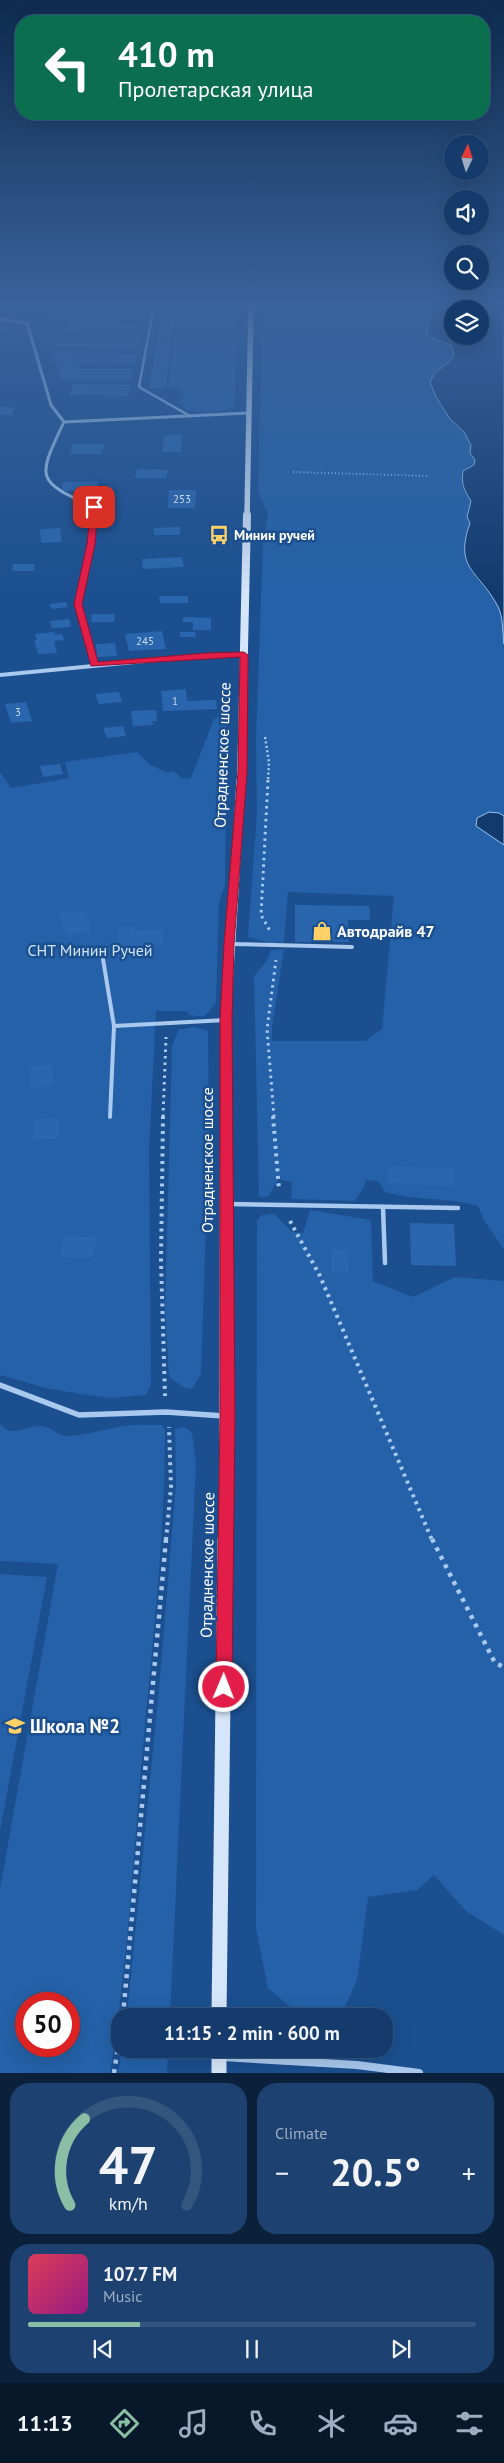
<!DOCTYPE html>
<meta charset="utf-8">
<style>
:root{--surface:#143b6b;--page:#1d4271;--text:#f1f3f6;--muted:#9dadc1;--line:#33557e;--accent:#8abfa5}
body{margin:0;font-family:"PT Sans",sans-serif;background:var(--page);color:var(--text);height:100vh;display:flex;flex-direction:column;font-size:19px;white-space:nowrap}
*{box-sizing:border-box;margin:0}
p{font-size:16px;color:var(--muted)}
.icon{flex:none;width:28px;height:28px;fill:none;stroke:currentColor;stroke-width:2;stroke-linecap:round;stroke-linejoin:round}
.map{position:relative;height:2073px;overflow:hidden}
.side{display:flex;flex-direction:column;gap:10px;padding:10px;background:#0b203b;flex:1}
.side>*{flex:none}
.top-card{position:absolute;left:15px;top:15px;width:475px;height:105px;border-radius:20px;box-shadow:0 5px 20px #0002,0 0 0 1px var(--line);background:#0b6e4f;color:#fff;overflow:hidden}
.needle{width:32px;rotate:4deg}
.controls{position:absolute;left:444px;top:135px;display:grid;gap:10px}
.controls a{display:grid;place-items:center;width:45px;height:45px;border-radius:50%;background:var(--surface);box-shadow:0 5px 20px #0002,0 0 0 1px var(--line);font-size:25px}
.speed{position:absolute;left:15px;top:1992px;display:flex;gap:10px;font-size:25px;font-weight:700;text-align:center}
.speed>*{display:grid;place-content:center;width:65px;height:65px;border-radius:50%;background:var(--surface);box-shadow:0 5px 20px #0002,0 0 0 1px var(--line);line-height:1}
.speed .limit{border:8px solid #d22;background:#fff;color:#111}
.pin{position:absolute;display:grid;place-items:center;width:42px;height:42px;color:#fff;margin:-21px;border-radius:10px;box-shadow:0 2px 8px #0006}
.me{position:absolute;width:55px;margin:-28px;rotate:1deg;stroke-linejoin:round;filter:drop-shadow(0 0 4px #0008)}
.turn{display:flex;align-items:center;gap:18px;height:105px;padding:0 20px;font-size:22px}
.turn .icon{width:65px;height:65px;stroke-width:2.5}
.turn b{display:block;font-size:35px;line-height:42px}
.big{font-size:38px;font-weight:600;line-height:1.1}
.side .card{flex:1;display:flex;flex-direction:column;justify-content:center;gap:8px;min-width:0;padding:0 18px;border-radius:20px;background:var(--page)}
.side .dial{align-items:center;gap:0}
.dial svg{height:130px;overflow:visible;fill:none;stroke:var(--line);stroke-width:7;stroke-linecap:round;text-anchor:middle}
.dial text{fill:var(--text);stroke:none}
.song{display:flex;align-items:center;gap:15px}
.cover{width:60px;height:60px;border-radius:8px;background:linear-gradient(135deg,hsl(350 70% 55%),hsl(310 70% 35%))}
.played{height:5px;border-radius:2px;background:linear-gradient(90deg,var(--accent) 25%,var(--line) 25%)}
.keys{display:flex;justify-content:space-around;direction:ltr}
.heat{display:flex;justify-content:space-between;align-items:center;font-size:28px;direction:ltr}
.side .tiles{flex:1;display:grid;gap:10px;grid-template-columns:1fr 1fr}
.card:last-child{grid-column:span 2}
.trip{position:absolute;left:111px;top:2008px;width:282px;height:50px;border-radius:20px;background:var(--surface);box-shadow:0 5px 20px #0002,0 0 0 1px var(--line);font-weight:600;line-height:50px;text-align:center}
.tabs{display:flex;height:80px;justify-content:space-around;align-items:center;background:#08182b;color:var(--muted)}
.tabs .icon{width:35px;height:35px}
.tabs .current{color:var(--accent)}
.tabs b{font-size:22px;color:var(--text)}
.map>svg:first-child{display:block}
</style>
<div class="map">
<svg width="504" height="2073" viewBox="0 0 504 2073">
<rect width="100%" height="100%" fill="#1b4f8f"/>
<!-- green -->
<g fill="#2461a8" fill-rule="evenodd">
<path d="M180,305H237L235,406C218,414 205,413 186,410L179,402L185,393L175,387L167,388Z"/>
<path d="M263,305H414L431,310L427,336L451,345L454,355L443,366L436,397L450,419L464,432L471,445L470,453L475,460L474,465L465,469L462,487L471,501C467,515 471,514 470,524C470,530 465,536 465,543C463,574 482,580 496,603C503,616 502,630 504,644V816L499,813L493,837L504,845V1249L485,1222L478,1206C448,1197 415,1201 385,1192L378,1181L365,1180V1185L355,1201L291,1199L292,1182L278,1179L269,1196L259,1197L254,976L266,962L271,950L284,949L272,1027V1041H365L382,1029L394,896L288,892L284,942L271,943L248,937L257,813L256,740L263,541L268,514L258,491Z"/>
<path d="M227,712L225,885L219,902L216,1003L204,1017L190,1015L186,1011H156L149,1149L151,1384L146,1395L111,1398L80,1394L46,1388L0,1375V772L11,788L69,778L65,762L137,752L150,765L168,773L174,771L182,779L191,778L214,719Z"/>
<path d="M195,1027L208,1031L209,1136L201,1374L192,1389L185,1388L169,1377L165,1311L172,1046L179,1029Z"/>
<path d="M310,1210L371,1220L373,1281L413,1297L455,1277L504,1281V1935L466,1911L434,1875L417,1890L368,1897L357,1980L341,2016H301L268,1988L256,1928L257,1220L262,1215L274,1214L292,1232L303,1233Z"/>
<path d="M0,1424C12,1438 24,1427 39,1426C51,1425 56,1436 67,1436C86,1435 105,1429 124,1426C136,1424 149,1425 162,1425L165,1430C165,1539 152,1649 142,1758C133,1863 127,1969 110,2073H0V1889L58,1564L0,1561ZM26,2004H69V2046H26Z"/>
<path d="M184,1427L190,1430C195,1440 194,1453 196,1464L170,2016H127L160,1678L176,1483L175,1429Z"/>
<path d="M0,1574L47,1577L0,1831Z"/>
<path d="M122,2049H168L167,2073H118Z"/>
</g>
<!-- water -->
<g fill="#123a6d" stroke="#9cc4f0" fill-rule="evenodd">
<path d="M414,305H504V644C502,630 504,616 496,603C477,570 454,568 470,523L467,517L471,501C464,490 461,484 463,471L474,465L475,460L470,453L471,445L464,432L450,419L436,397L430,382C437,366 448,367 454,355L451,345L427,336L431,310ZM452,309H480V336H452Z"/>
<path d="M489,812L499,813L504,816V845L476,826L477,818Z"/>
</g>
<!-- building -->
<g fill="#2a66ad">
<path d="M163,305H177L165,388H149Z"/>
<path d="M48,311H141L139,320L54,319L56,314H47Z"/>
<path d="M70,322L139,324L136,334L56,333L58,328H68Z"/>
<path d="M0,327H12L10,332H0Z"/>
<path d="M59,337L139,338L137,348L55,347Z"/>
<path d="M55,352L137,354L135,364L78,363L80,369H133L131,380L61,379L56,362H51Z"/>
<path d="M73,384L131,385L128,396L69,395Z"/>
<rect x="0" y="407" width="13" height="8"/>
<path d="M164,435H182L181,452H162Z"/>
<path d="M72,444H104L102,454H70Z"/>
<path d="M137,469L168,470L166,478H135Z"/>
<path d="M98,481L97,491H62L63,482Z"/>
<path d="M169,490H196L195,508H168Z"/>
<path d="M180,527V535H154V528Z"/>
<path d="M60,528L62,542L41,543L40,529Z"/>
<path d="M182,557L184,567L143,569L142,559Z"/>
<path d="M13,564H35L34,571H12Z"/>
<path d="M159,596H188V603H160Z"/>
<path d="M66,602L68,607L52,609L49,604Z"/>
<path d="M92,614H115L114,622H91Z"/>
<path d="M183,617L211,618V630H193V622H183Z"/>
<path d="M69,619L71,627L52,628L50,621Z"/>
<path d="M162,631L166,649L129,651L125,634Z"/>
<path d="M54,632L55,635L62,634L64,640L54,641L57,653L38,654L34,641L37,640L35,634Z"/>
<path d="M180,632H195L196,637H180Z"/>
<path d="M115,643L117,656L97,657L96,644Z"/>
<path d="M186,689L187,701L216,700L217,709L163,711L161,691Z"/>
<path d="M119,692L122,702L99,704L95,694Z"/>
<path d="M26,702L32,721L11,723L5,704Z"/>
<path d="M156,710L157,721H152L153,725L133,726L131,711Z"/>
<path d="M123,726L126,736L107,738L103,728Z"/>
<path d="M60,764L63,774L43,777L40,766Z"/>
<path d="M295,905L369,906L370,920H348L349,942H295Z"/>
<path d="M85,910L92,931L66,935L59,914Z"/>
<path d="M119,927H135L134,931L163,929L164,944L118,949Z"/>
<path d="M52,1064L54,1086L31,1088L29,1066Z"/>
<path d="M60,1118L59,1139L33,1140L34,1119Z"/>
<path d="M388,1166L454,1169V1186L387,1183Z"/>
<path d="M410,1223L454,1224L456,1266L411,1265Z"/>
<path d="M64,1236L97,1237L92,1258L60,1257Z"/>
<path d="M332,1249L348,1250L349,1273L331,1272Z"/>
</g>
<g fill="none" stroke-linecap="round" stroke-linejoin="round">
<!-- path-far4 -->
<path stroke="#a9c9ee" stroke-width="2" stroke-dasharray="1 2.5" stroke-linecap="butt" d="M293,472L429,476"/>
<!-- path-far3 -->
<path stroke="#a9c9ee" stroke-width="2.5" stroke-dasharray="2 2.5" stroke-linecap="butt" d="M265,737L269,762L268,782"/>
<!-- path-far2 -->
<g stroke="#a9c9ee" stroke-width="3" stroke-dasharray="2.5 4" stroke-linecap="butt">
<path d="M268,780L261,915L270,931"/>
<path d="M163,1117L166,1037"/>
<path d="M274,1117L267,1029L276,960"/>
</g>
<!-- path-far1 -->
<g stroke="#a9c9ee" stroke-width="4" stroke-dasharray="3 4.5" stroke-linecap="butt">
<path d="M163,1116L161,1261L165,1396"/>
<path d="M273,1116L279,1190"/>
<path d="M290,1221L320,1276L432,1540"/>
<path d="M166,1540L171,1487L169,1427"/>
</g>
<!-- path -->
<g stroke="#a9c9ee" stroke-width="4.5" stroke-dasharray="4 5.5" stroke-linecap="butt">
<path d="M432,1539L495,1663L504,1667"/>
<path d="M123,2016L166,1539"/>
<path d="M114,2073L120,2033"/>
</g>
<!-- lane-far2 -->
<path stroke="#a9c9ee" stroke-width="2.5" d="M154,305L139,387L190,416"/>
<!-- lane-far1 -->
<g stroke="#a9c9ee" stroke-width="4">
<path d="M231,944L352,947"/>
<path d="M103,959L114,1026L110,1117"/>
<path d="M114,1026L226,1020"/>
</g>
<!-- lane -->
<g stroke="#a9c9ee" stroke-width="4.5">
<path d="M227,1204L458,1208"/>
<path d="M383,1207L385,1263"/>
</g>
<!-- street-far3 -->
<g stroke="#a9c9ee" stroke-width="3">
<path d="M0,319L27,323L51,405L64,422C37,479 35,481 94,507L93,516"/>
<path d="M64,422L248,413"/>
</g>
<!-- street-far2 -->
<g stroke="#a9c9ee" stroke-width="4">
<path d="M93,515L91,545L78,604L94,664"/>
<path d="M0,675L207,655H244"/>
</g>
<!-- street-far1 -->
<path stroke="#a9c9ee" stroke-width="5.5" d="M0,1385L79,1415L166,1412L224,1416"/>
<!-- street -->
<path stroke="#a9c9ee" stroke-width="8" d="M222,2057L357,2065L419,2073"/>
<!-- secondary-far4 -->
<path stroke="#d6e6fa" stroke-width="5.5" d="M247,516L251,305"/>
<!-- secondary-far3 -->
<path stroke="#d6e6fa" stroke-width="8" d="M241,782L247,515"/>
<!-- secondary-far2 -->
<path stroke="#d6e6fa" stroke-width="9" d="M226,1117V1020L241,780"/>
<!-- secondary-far1 -->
<path stroke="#d6e6fa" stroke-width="12" d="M225,1540L226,1116"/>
<!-- secondary -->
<g stroke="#d6e6fa" stroke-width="15">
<path d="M219,2016L225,1539"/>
<path d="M219,2049V2073"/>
</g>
</g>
<!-- sky -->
<linearGradient id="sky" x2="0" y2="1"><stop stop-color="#0f2b4f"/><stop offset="0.51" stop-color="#39639b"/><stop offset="1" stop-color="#39639b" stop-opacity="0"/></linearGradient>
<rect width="504" height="595" fill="url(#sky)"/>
<!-- route -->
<path fill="#e11d48" stroke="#92132f" d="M94,505L98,507L95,544L82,604L98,662L207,653L244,652L248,655L247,772L234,944L232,1020L235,1416L232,1687L229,1692L224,1694L218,1692L216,1687L220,1416V1020L224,944L238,772L240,657L91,666L74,604L87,544L91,507Z"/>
<!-- icons -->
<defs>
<symbol id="bus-bare" viewBox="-9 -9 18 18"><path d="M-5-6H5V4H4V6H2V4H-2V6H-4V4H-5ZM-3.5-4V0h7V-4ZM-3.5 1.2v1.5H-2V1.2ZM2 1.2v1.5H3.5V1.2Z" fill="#ffd166" stroke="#1b4f8f" stroke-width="2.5" paint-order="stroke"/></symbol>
<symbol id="shop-bare" viewBox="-9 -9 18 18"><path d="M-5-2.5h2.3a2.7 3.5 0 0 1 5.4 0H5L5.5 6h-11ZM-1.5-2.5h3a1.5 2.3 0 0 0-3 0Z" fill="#ffd166" stroke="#1b4f8f" stroke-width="2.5" paint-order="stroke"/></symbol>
<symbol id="school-bare" viewBox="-9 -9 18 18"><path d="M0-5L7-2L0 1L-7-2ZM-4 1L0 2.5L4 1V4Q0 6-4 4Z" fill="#ffd166" stroke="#1b4f8f" stroke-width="2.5" paint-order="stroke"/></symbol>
</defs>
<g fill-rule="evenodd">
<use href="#bus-bare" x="205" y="521" width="28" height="28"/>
<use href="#shop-bare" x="308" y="917" width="28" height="28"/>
<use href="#school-bare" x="1" y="1712" width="28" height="28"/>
</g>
<g text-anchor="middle" stroke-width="5" stroke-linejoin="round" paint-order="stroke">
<!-- far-number labels -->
<g font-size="11" fill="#cad9ea">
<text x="182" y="503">253</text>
<text x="145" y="645">245</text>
<text x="175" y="705">1</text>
<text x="18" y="716">3</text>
</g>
<!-- far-poi labels -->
<g font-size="14" font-weight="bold" fill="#fff" stroke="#1b4f8f" text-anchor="start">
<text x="234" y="540">Минин ручей</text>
</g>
<!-- street labels -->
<g font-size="16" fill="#fff" stroke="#1b4f8f">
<text transform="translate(222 755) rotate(-88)" y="6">Отрадненское шоссе</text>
<text transform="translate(207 1160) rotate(-90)" y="6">Отрадненское шоссе</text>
<text transform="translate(207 1565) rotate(-89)" y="6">Отрадненское шоссе</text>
</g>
<!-- poi labels -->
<g font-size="16" font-weight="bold" fill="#fff" stroke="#1b4f8f" text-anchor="start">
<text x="337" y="937">Автодрайв 47</text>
</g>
<!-- park labels -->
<g font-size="16" fill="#cfe3fa" stroke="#1b4f8f">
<text x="90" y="956">СНТ Минин Ручей</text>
</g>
<!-- near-poi labels -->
<g font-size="19" font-weight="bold" fill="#fff" stroke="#1b4f8f" text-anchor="start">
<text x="30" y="1733">Школа №2</text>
</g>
</g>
</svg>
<div class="controls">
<a><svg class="needle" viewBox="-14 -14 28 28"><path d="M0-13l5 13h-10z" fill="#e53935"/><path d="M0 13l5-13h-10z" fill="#9dadc1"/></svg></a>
<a><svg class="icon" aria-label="sound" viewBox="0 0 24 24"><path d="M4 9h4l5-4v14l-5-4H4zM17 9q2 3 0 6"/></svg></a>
<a><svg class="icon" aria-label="search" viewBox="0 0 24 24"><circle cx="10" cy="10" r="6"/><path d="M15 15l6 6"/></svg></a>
<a><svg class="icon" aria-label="layers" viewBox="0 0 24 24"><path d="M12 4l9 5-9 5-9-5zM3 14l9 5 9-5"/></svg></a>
</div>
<div class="speed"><div class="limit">50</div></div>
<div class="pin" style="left:94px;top:507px;background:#d93025"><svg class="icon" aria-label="arrive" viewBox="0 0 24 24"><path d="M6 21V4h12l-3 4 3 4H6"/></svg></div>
<svg class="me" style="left:224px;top:1687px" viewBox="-20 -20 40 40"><circle r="17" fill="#e11d48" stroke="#fff" stroke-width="3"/><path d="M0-11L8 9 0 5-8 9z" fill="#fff"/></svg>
<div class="trip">11:15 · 2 min · 600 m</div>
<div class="top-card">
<div class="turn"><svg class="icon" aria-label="left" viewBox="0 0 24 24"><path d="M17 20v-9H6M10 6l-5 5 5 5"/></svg><div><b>410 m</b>Пролетарская улица</div></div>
</div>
</div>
<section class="side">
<div class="tiles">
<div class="card dial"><svg viewBox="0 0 100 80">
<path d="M14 69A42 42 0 1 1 86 69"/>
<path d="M14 69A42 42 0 0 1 23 16" stroke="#8abfa5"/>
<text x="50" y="56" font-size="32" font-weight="700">47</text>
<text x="50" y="72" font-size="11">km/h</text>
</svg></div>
<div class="card"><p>Climate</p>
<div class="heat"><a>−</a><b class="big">20.5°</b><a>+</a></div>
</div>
<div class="card">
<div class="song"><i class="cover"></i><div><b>107.7 FM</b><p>Music</p></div></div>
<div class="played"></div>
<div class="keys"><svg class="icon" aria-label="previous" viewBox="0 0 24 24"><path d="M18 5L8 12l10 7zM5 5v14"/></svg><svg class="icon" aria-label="pause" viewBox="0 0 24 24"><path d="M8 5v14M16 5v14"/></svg><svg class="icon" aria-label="next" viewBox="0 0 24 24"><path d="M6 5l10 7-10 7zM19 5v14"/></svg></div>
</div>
</div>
</section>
<nav class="tabs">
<b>11:13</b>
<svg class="icon current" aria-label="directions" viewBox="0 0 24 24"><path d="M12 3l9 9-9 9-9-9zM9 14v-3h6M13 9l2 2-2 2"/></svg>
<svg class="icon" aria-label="music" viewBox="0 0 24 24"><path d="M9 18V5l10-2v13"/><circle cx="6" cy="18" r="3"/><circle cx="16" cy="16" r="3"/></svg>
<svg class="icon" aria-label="phone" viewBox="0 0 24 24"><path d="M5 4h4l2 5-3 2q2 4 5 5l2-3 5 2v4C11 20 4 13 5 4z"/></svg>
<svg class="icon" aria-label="climate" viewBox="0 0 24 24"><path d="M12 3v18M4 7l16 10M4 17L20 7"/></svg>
<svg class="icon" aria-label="car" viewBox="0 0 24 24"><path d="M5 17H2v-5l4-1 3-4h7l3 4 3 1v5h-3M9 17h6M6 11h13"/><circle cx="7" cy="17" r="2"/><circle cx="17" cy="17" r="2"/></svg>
<svg class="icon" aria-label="filters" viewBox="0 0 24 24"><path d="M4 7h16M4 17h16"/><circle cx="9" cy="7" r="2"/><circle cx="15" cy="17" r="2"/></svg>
</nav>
